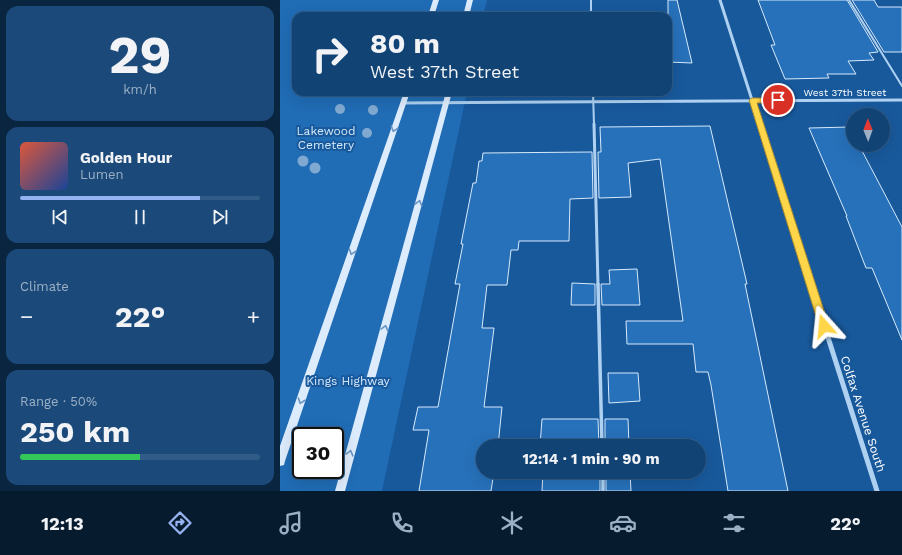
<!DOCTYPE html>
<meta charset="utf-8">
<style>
:root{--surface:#124375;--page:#1b4a7a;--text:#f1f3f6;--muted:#9cb0c5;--line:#315c87;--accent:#95b2f1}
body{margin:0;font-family:"Work Sans",sans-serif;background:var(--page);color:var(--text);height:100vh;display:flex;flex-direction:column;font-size:15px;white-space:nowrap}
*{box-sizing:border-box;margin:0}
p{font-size:13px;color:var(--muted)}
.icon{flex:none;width:22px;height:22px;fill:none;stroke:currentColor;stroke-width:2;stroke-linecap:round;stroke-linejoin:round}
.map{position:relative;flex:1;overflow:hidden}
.panel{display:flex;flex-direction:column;gap:6px;padding:6px;background:#0a2540;width:280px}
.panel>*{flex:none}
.guide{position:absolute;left:12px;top:12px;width:380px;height:84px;border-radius:12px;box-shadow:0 4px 16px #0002,0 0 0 1px var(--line);background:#124375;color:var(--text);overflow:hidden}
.needle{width:26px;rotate:359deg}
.controls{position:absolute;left:566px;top:108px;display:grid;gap:8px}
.controls a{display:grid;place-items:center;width:44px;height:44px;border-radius:50%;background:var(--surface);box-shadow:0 4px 16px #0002,0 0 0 1px var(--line);font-size:20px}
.speed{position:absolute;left:12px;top:427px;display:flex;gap:8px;font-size:20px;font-weight:700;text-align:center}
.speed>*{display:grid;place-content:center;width:52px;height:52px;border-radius:50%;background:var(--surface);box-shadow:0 4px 16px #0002,0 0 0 1px var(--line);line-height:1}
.speed .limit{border:2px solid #111;border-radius:6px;background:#fff;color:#111}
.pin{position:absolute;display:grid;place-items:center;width:34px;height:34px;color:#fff;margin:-17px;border:2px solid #fff;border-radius:50%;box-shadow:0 1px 4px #0007}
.me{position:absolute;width:44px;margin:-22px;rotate:342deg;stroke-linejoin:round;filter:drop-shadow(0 0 3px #0008)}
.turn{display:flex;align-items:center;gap:14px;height:84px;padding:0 12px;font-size:18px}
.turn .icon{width:52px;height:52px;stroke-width:2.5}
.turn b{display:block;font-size:28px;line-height:34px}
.big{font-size:30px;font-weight:700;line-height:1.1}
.panel .widget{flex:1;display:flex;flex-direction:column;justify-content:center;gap:6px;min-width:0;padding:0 14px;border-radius:12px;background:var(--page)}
.panel .dial{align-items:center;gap:0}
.dial b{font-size:52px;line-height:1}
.song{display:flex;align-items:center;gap:12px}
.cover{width:48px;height:48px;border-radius:6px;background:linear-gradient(135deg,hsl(10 70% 55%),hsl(220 70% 35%))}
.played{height:4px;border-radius:2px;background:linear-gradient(90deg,var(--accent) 75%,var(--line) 75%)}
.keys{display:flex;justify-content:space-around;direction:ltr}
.heat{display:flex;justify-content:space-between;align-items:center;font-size:22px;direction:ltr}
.charge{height:6px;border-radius:3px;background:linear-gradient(90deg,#34c759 50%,var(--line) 0)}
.trip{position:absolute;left:196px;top:439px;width:230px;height:40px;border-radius:20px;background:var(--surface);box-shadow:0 4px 16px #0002,0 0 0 1px var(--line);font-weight:700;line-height:40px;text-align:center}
.tabs{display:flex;height:64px;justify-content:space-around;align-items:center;background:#071b2f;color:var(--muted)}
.tabs .icon{width:28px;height:28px}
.tabs .on{color:var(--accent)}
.tabs b{font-size:18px;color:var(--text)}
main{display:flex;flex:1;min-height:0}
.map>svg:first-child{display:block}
</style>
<main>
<section class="panel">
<div class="widget dial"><b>29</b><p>km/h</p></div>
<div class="widget">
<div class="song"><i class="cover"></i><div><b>Golden Hour</b><p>Lumen</p></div></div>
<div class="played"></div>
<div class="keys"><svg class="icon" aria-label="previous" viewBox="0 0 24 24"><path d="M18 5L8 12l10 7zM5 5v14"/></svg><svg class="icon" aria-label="pause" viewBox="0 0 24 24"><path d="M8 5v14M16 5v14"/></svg><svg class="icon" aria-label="next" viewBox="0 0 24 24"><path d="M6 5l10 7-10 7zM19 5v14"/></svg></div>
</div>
<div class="widget"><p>Climate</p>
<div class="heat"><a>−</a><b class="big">22°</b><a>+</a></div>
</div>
<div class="widget"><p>Range · 50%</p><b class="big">250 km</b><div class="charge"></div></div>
</section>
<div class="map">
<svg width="622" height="491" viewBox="0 0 622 491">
<rect width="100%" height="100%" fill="#18599c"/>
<!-- green -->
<path fill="#206cb5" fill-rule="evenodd" d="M0,0H207L203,16H16V92H187L102,491H0ZM21,436H55V470H21Z"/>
<!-- building -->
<g fill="#2771ba" stroke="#d6eafc">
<path d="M388,0H397L412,63L388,62Z"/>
<path d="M478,0H567L598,52L589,53L594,60L568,61L576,74H547L549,78L505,79L491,45H495Z"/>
<path d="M572,0H594L598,7H622V52H604Z"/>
<path d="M430,126L467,284H465L508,491H448L431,385L428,372H416L413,344H347L346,321H403L380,159L348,163L351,197L319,198L318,152H321L320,127Z"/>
<path d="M570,127L573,133V145H579L622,227V340L592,268H586L566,216H567L529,128Z"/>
<path d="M312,152L313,198L290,199L289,241H239L238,250H231L227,285H207L202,328H214L204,407H222L218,446H203V472H214L211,491H139L149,430H133L138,407H158L180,284H175L183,244H181L193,183H196L199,161H202L203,153Z"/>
<path d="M357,269L360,305H322L321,284H330L329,270Z"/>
<path d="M292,283L315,284V305H291Z"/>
<path d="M328,373H358L360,401L329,403Z"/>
<path d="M262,419H318L319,446H260Z"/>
<path d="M325,419H348L349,446H325Z"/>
<path d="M263,472H320V491H262Z"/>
<path d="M326,472H350L351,491H326Z"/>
</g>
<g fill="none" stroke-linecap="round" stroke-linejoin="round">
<!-- lane-far2 -->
<g stroke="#aed1f2" stroke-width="2">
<path d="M311,0V16"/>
<path d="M569,0L622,86"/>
<path d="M313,92L314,125"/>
</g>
<!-- lane-far1 -->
<path stroke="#aed1f2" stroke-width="3" d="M314,124L318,285"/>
<!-- lane -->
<g stroke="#aed1f2" stroke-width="3.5">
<path d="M318,284L322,446"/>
<path d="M323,472V491"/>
</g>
<!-- street-far2 -->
<g stroke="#aed1f2" stroke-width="3">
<path d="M440,0L480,125"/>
<path d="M123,103L622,100"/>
</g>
<!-- street-far1 -->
<path stroke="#aed1f2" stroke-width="3.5" d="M480,124L531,285"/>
<!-- street -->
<path stroke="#aed1f2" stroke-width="5" d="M531,284L597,491"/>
<!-- secondary -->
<g fill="#ddecfc" fill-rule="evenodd">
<path d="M153,0H159L154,16H148Z"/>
<path d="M187,0H193L189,16H183Z"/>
<path d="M124,92H130L5,461L4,465L0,466V446Z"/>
<path d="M166,92H172L65,491H55Z"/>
</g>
</g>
<!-- trees -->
<g fill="#80a9d1">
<circle cx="60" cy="109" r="5"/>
<circle cx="93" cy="110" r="5"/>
<circle cx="87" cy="133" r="5"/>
<circle cx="23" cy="161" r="5.5"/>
<circle cx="35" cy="168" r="5.5"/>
</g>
<!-- one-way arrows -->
<defs><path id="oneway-chevron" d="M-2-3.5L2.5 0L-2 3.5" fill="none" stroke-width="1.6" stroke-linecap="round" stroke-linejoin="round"/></defs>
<g stroke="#6794c2">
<use href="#oneway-chevron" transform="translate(114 129) rotate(109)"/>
<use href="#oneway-chevron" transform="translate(139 203) rotate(-75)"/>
<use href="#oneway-chevron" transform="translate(72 252) rotate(109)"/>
<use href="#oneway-chevron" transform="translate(105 328) rotate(-75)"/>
<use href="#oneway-chevron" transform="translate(21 401) rotate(109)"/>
<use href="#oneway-chevron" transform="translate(70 453) rotate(-75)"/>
</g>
<!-- route -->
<path fill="#ffd54a" stroke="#a68a30" d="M472,98H498L501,100L498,103H477L549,326L544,331L539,326L469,100Z"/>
<g text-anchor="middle" stroke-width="4" stroke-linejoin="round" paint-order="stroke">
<!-- far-street labels -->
<g font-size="10" fill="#fff" stroke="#18599c">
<text x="565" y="96">West 37th Street</text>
</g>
<!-- park labels -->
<g font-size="12" fill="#d6eafc" stroke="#18599c">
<text x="46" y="135">Lakewood<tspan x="46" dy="14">Cemetery</tspan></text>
<text x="68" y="385">Kings Highway</text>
</g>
<!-- street labels -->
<g font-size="12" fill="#fff" stroke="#18599c">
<text transform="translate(583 414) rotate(72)" y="4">Colfax Avenue South</text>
</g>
</g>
</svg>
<div class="controls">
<a><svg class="needle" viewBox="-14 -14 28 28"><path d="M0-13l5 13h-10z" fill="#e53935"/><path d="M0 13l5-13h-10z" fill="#9cb0c5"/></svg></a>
</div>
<div class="speed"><div class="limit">30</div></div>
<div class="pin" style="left:498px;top:100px;background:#d93025"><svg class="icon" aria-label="arrive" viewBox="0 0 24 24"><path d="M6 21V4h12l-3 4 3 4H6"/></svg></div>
<svg class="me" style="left:544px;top:326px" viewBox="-20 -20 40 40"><path d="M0-17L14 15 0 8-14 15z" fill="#ffd54a" stroke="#fff" stroke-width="4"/></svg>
<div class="trip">12:14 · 1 min · 90 m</div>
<div class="guide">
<div class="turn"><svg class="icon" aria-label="right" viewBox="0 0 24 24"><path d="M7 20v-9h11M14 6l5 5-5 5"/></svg><div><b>80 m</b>West 37th Street</div></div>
</div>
</div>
</main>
<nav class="tabs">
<b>12:13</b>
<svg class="icon on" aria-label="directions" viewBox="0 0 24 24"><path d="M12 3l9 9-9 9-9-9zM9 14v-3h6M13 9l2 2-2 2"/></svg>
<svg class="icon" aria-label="music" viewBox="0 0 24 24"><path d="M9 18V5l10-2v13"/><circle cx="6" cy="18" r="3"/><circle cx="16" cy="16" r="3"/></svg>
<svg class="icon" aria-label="phone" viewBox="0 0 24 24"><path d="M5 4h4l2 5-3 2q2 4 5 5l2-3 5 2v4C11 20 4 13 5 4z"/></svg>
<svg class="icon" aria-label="climate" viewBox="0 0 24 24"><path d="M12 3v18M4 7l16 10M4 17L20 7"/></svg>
<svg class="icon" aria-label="car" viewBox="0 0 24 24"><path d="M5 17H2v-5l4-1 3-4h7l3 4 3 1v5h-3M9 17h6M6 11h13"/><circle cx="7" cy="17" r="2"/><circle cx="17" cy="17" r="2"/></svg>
<svg class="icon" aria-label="filters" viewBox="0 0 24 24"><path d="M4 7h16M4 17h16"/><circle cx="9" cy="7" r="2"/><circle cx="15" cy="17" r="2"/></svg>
<b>22°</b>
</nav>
